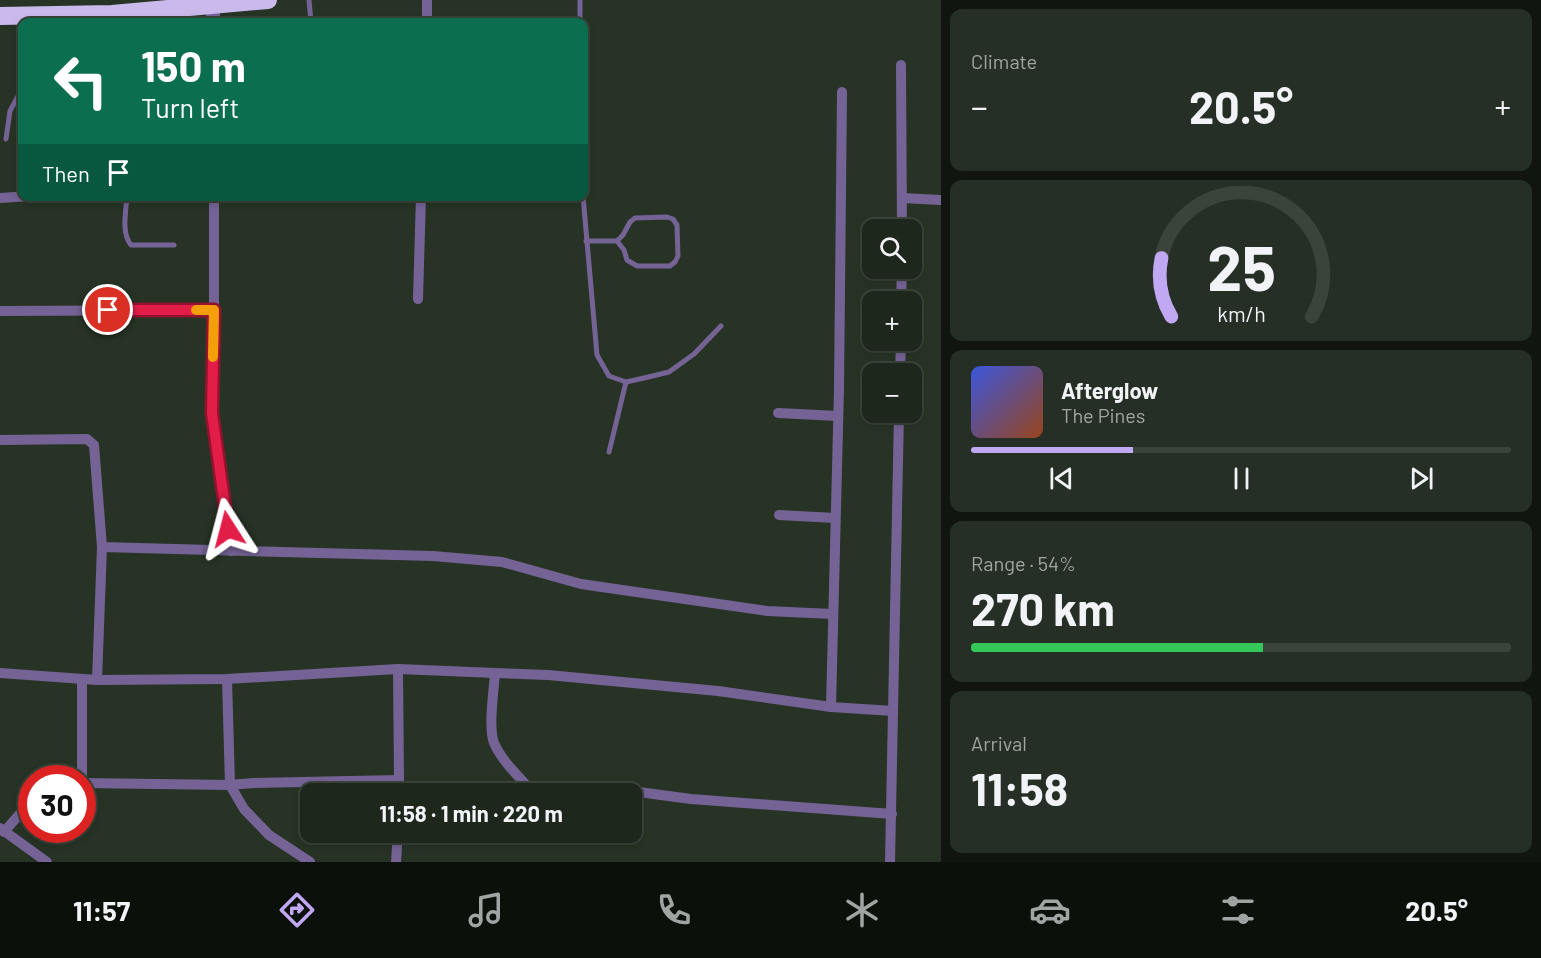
<!DOCTYPE html>
<meta charset="utf-8">
<style>
:root{--surface:#1d271c;--page:#252f25;--text:#f1f3f6;--muted:#a0a5a3;--line:#3b443b;--accent:#c1a8f3}
body{margin:0;font-family:Barlow,sans-serif;background:var(--page);color:var(--text);height:100vh;display:flex;flex-direction:column;font-size:22px;white-space:nowrap}
*{box-sizing:border-box;margin:0}
p{font-size:20px;color:var(--muted)}
.icon{flex:none;width:33px;height:33px;fill:none;stroke:currentColor;stroke-width:2;stroke-linecap:round;stroke-linejoin:round}
.map{position:relative;flex:1;overflow:hidden}
.side{display:flex;flex-direction:column;gap:9px;padding:9px;background:#10150f;width:600px}
.side>*{flex:none}
.hud{position:absolute;left:18px;top:18px;width:570px;height:183px;border-radius:12px;box-shadow:0 3px 9px #0003,0 0 0 2px var(--line);background:#0b6e4f;color:#fff;overflow:hidden}
.buttons{position:absolute;left:862px;top:219px;display:grid;gap:12px}
.buttons a{display:grid;place-items:center;width:60px;height:60px;border-radius:12px;background:var(--surface);box-shadow:0 3px 9px #0003,0 0 0 2px var(--line);font-size:30px}
.speed{position:absolute;left:18px;top:765px;display:flex;gap:12px;font-size:30px;font-weight:700;text-align:center}
.speed>*{display:grid;place-content:center;width:78px;height:78px;border-radius:50%;background:var(--surface);box-shadow:0 3px 9px #0003,0 0 0 2px var(--line);line-height:1}
.speed .limit{border:9px solid #d22;background:#fff;color:#111}
.pin{position:absolute;display:grid;place-items:center;width:51px;height:51px;color:#fff;margin:-26px;border:3px solid #fff;border-radius:50%;box-shadow:0 2px 6px #0007}
.me{position:absolute;width:66px;margin:-33px;rotate:351deg;stroke-linejoin:round;filter:drop-shadow(0 0 4px #0008)}
.turn{display:flex;align-items:center;gap:21px;height:126px;padding:0 24px;font-size:27px}
.turn .icon{width:78px;height:78px;stroke-width:2.5}
.turn b{display:block;font-size:42px;line-height:51px}
.then{display:flex;align-items:center;height:57px;padding:0 24px;background:#0003;gap:12px;font-size:22px}
.big{font-size:45px;font-weight:700;line-height:1.1}
.side .tile{flex:1;display:flex;flex-direction:column;justify-content:center;gap:9px;min-width:0;padding:0 21px;border-radius:12px;background:var(--page)}
.side .dial{align-items:center;gap:0}
.dial svg{height:156px;overflow:visible;fill:none;stroke:var(--line);stroke-width:7;stroke-linecap:round;text-anchor:middle}
.dial text{fill:var(--text);stroke:none}
.song{display:flex;align-items:center;gap:18px}
.cover{width:72px;height:72px;border-radius:9px;background:linear-gradient(135deg,hsl(230 70% 55%),hsl(20 70% 35%))}
.played{height:6px;border-radius:3px;background:linear-gradient(90deg,var(--accent) 30%,var(--line) 30%)}
.keys{display:flex;justify-content:space-around;direction:ltr}
.heat{display:flex;justify-content:space-between;align-items:center;font-size:33px;direction:ltr}
.charge{height:9px;border-radius:4px;background:linear-gradient(90deg,#34c759 54%,var(--line) 0)}
.trip{position:absolute;left:300px;top:783px;width:342px;height:60px;border-radius:12px;background:var(--surface);box-shadow:0 3px 9px #0003,0 0 0 2px var(--line);font-weight:700;line-height:60px;text-align:center}
.tabs{display:flex;height:96px;justify-content:space-around;align-items:center;background:#0c100b;color:var(--muted)}
.tabs .icon{width:42px;height:42px}
.tabs .selected{color:var(--accent)}
.tabs b{font-size:27px;color:var(--text)}
main{display:flex;flex:1;min-height:0}
.map>svg:first-child{display:block}
</style>
<main>
<div class="map">
<svg width="941" height="862" viewBox="0 0 941 862">
<rect width="100%" height="100%" fill="#273425"/>
<g fill="none" stroke-linecap="round" stroke-linejoin="round">
<!-- lane -->
<g stroke="#756396" stroke-width="5">
<path d="M309,0L311,22"/>
<path d="M580,0V22"/>
<path d="M208,9L209,22"/>
<path d="M6,139L10,111L22,89"/>
<path d="M127,196C126,211 121,233 131,245H174"/>
<path d="M583,196L597,355L609,376L626,382L644,378L669,372L694,354L721,326"/>
<path d="M586,241H617L623,235L630,222L635,218L667,217L673,219L677,225L678,256L675,262L670,266H637L627,260L624,250L617,241"/>
<path d="M609,452L626,382"/>
</g>
<!-- street -->
<g stroke="#756396" stroke-width="10">
<path d="M215,22V5"/>
<path d="M427,22V0"/>
<path d="M901,65L902,230"/>
<path d="M842,92L839,389L831,707L893,711"/>
<path d="M214,196V310L212,413L231,551"/>
<path d="M0,198L31,196"/>
<path d="M902,198L941,200"/>
<path d="M418,299L421,196"/>
<path d="M901,302L902,268"/>
<path d="M0,311L214,310"/>
<path d="M900,374L901,340"/>
<path d="M778,413L838,416"/>
<path d="M0,440L87,439L94,445L102,547L97,680"/>
<path d="M779,515L835,518"/>
<path d="M102,547L433,556L502,562L581,584L767,611L833,614"/>
<path d="M398,669L399,780L400,794"/>
<path d="M0,673L97,680L227,679L398,669L495,673L548,675L718,691L831,707"/>
<path d="M495,673C494,690 488,727 494,743C502,761 519,777 532,791"/>
<path d="M82,679V778"/>
<path d="M227,679L230,785L244,809L269,835L310,862"/>
<path d="M82,783L230,785L253,783L399,780"/>
<path d="M513,794L532,791H631L691,799L892,814"/>
<path d="M0,828L47,862"/>
<path d="M4,832L32,800"/>
<path d="M396,862L398,832"/>
<path d="M890,862L899,412"/>
</g>
<!-- highway -->
<path stroke="#cabaec" stroke-width="18" d="M0,16L112,14L268,0"/>
</g>
<g fill="none" stroke-linecap="round" stroke-linejoin="round">
<defs>
<path id="route" d="M108,310H214L212,413L228,529"/>
</defs>
<!-- route casing -->
<use href="#route" stroke="#92132f" stroke-width="15"/>
<!-- route -->
<use href="#route" stroke="#e11d48" stroke-width="10"/>
<!-- slow -->
<path stroke="#f59e0b" stroke-width="10" d="M196,310H214L213,357"/>
</g>
</svg>
<div class="buttons">
<a><svg class="icon" aria-label="search" viewBox="0 0 24 24"><circle cx="10" cy="10" r="6"/><path d="M15 15l6 6"/></svg></a>
<a>+</a>
<a>−</a>
</div>
<div class="speed"><div class="limit">30</div></div>
<div class="pin" style="left:108px;top:310px;background:#d93025"><svg class="icon" aria-label="arrive" viewBox="0 0 24 24"><path d="M6 21V4h12l-3 4 3 4H6"/></svg></div>
<svg class="me" style="left:228px;top:529px" viewBox="-20 -20 40 40"><path d="M0-17L14 15 0 8-14 15z" fill="#e11d48" stroke="#fff" stroke-width="4"/></svg>
<div class="trip">11:58 · 1 min · 220 m</div>
<div class="hud">
<div class="turn"><svg class="icon" aria-label="left" viewBox="0 0 24 24"><path d="M17 20v-9H6M10 6l-5 5 5 5"/></svg><div><b>150 m</b>Turn left</div></div>
<div class="then">Then<svg class="icon" aria-label="arrive" viewBox="0 0 24 24"><path d="M6 21V4h12l-3 4 3 4H6"/></svg></div>
</div>
</div>
<section class="side">
<div class="tile"><p>Climate</p>
<div class="heat"><a>−</a><b class="big">20.5°</b><a>+</a></div>
</div>
<div class="tile dial"><svg viewBox="0 0 100 80">
<path d="M14 69A42 42 0 1 1 86 69"/>
<path d="M14 69A42 42 0 0 1 9 39" stroke="#c1a8f3"/>
<text x="50" y="56" font-size="32" font-weight="700">25</text>
<text x="50" y="72" font-size="11">km/h</text>
</svg></div>
<div class="tile">
<div class="song"><i class="cover"></i><div><b>Afterglow</b><p>The Pines</p></div></div>
<div class="played"></div>
<div class="keys"><svg class="icon" aria-label="previous" viewBox="0 0 24 24"><path d="M18 5L8 12l10 7zM5 5v14"/></svg><svg class="icon" aria-label="pause" viewBox="0 0 24 24"><path d="M8 5v14M16 5v14"/></svg><svg class="icon" aria-label="next" viewBox="0 0 24 24"><path d="M6 5l10 7-10 7zM19 5v14"/></svg></div>
</div>
<div class="tile"><p>Range · 54%</p><b class="big">270 km</b><div class="charge"></div></div>
<div class="tile"><p>Arrival</p><b class="big">11:58</b></div>
</section>
</main>
<nav class="tabs">
<b>11:57</b>
<svg class="icon selected" aria-label="directions" viewBox="0 0 24 24"><path d="M12 3l9 9-9 9-9-9zM9 14v-3h6M13 9l2 2-2 2"/></svg>
<svg class="icon" aria-label="music" viewBox="0 0 24 24"><path d="M9 18V5l10-2v13"/><circle cx="6" cy="18" r="3"/><circle cx="16" cy="16" r="3"/></svg>
<svg class="icon" aria-label="phone" viewBox="0 0 24 24"><path d="M5 4h4l2 5-3 2q2 4 5 5l2-3 5 2v4C11 20 4 13 5 4z"/></svg>
<svg class="icon" aria-label="climate" viewBox="0 0 24 24"><path d="M12 3v18M4 7l16 10M4 17L20 7"/></svg>
<svg class="icon" aria-label="car" viewBox="0 0 24 24"><path d="M5 17H2v-5l4-1 3-4h7l3 4 3 1v5h-3M9 17h6M6 11h13"/><circle cx="7" cy="17" r="2"/><circle cx="17" cy="17" r="2"/></svg>
<svg class="icon" aria-label="filters" viewBox="0 0 24 24"><path d="M4 7h16M4 17h16"/><circle cx="9" cy="7" r="2"/><circle cx="15" cy="17" r="2"/></svg>
<b>20.5°</b>
</nav>
